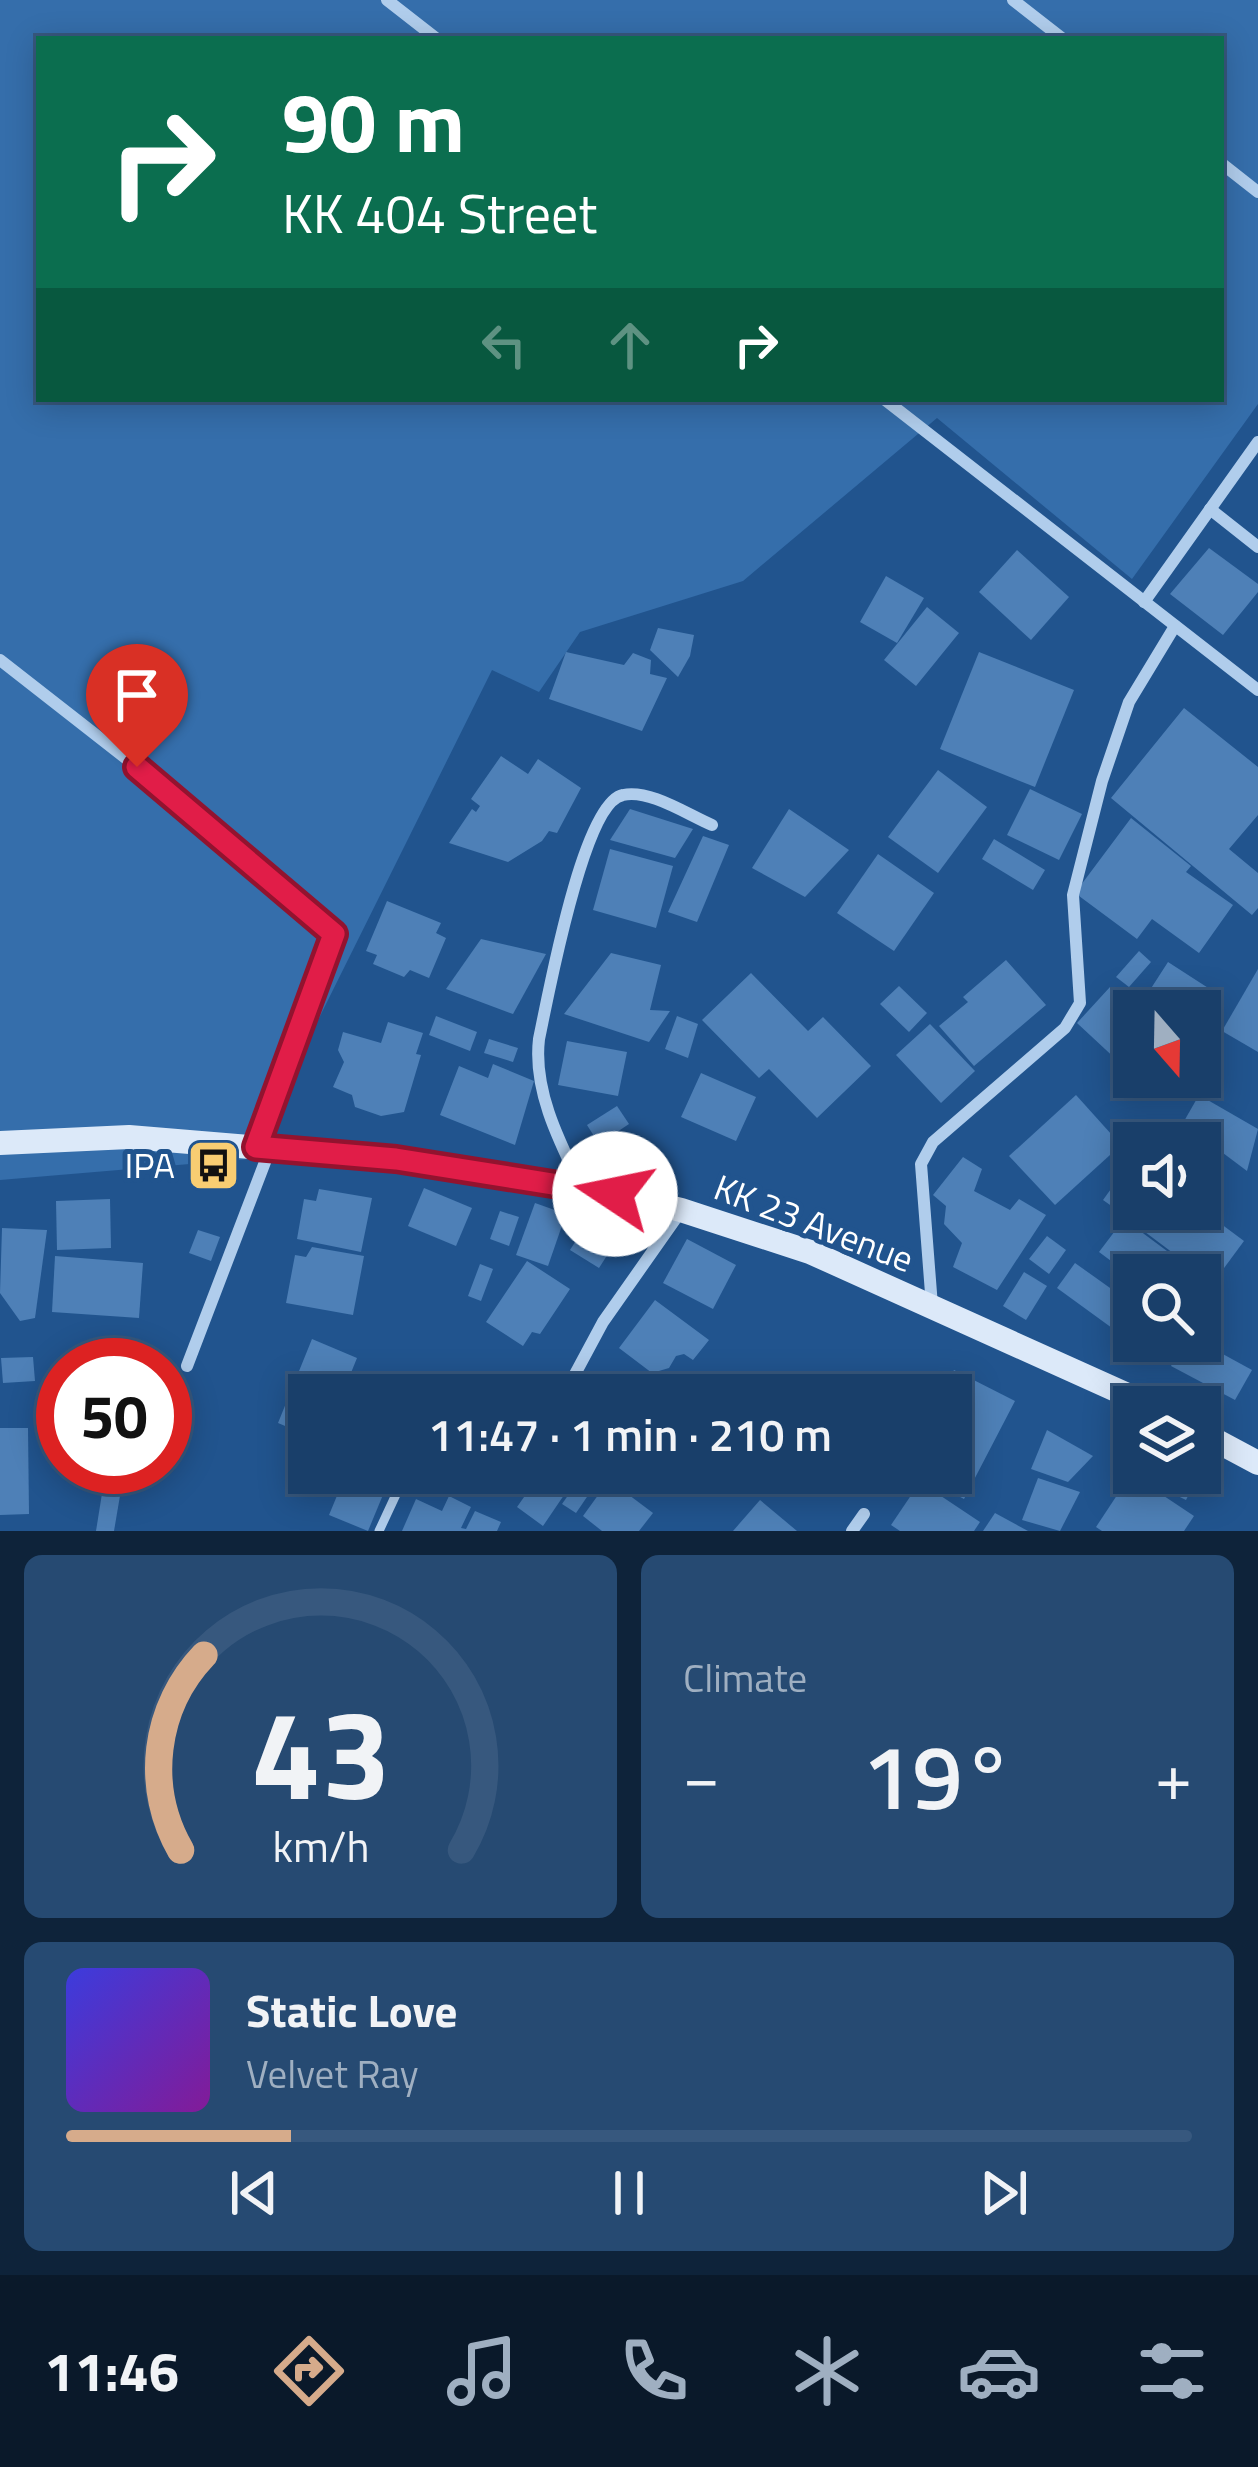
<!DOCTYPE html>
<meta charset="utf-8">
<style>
:root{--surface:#193f6a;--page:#264a72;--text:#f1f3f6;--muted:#9fafc1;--line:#37587e;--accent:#d6ab8b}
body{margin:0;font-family:"Titillium Web",sans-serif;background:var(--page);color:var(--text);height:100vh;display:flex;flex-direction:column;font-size:45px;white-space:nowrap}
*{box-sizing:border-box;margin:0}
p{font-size:39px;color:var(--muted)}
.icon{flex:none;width:66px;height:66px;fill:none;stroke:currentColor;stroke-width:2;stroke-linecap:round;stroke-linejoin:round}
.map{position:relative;height:1531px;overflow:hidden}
.panel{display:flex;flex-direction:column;gap:24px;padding:24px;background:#0e233a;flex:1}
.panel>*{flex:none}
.banner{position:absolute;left:36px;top:36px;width:1188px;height:366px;border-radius:0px;box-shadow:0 6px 30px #0003,0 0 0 3px var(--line);background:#0b6e4f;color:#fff;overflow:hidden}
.needle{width:78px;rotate:160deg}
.fabs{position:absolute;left:1113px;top:990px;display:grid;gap:24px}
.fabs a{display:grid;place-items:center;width:108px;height:108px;border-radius:0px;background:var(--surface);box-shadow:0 6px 30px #0003,0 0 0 3px var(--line);font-size:60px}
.speed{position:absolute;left:36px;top:1338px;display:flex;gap:24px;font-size:60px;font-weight:700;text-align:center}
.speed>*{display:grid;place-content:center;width:156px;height:156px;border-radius:50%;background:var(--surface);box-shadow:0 6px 30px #0003,0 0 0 3px var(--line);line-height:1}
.speed .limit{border:18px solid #d22;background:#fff;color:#111}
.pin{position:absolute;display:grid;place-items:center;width:102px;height:102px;color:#fff;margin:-123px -51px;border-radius:50% 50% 50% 0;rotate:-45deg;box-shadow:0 0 12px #0007}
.pin .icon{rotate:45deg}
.me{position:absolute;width:132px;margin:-66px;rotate:281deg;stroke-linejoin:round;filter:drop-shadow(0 0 9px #0008)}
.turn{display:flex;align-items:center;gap:42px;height:252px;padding:0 48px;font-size:54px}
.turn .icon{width:156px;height:156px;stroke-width:2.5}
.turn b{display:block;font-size:84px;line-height:102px}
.lanes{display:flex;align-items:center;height:114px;padding:0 48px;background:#0003;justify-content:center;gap:60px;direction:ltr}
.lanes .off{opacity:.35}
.big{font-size:90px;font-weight:600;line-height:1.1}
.panel .card{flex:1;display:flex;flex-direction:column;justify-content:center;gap:18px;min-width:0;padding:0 42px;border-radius:18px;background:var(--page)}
.panel .dial{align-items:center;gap:0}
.dial svg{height:312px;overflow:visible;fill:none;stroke:var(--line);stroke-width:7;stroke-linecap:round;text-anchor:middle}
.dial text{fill:var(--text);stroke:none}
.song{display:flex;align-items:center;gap:36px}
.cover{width:144px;height:144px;border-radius:18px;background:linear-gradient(135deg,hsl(240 70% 55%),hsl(290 70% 35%))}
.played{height:12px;border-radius:6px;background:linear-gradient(90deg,var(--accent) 20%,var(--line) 20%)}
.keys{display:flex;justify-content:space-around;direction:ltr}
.heat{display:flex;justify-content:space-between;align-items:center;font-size:66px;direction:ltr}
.panel .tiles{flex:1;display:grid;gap:24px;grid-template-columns:1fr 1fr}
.card:last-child{grid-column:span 2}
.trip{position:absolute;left:288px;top:1374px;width:684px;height:120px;border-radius:0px;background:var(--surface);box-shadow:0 6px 30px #0003,0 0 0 3px var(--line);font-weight:600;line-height:120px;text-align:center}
.tab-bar{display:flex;height:192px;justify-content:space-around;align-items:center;background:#0a192a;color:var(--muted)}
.tab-bar .icon{width:84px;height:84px}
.tab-bar .on{color:var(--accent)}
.tab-bar b{font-size:54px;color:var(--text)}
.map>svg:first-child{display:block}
</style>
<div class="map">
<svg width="1258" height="1531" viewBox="0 0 1258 1531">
<rect width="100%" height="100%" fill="#21548e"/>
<!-- green -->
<path fill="#356eab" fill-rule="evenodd" d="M0,0H1258V404L1132,579L937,418L743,581L580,632L539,692L492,670L249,1159L0,1180ZM39,39H1221V399H39Z"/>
<!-- building -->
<g fill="#4e80b7">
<path d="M1209,548L1258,584V592L1223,635L1170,594Z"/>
<path d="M1017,550L1069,597L1031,640L979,592Z"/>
<path d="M886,576L924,598L897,643L860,622Z"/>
<path d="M927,607L959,633L916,686L884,660Z"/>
<path d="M658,628L694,635L690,656L678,677L650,650Z"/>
<path d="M566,652L624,665L633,653L651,660L650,674L667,678L642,731L549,699Z"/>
<path d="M979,652L1074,690L1035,787L940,749Z"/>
<path d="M1184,708L1258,767V815L1229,849L1258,873V908L1252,915L1111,798Z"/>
<path d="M501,756L528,774L538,759L581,788L557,833L549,831L542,841L508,862L449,843L472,809L476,812L480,806L471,799Z"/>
<path d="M938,770L987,807L938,873L888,837Z"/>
<path d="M1030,789L1082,814L1059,860L1007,835Z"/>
<path d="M630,809L693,829L675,858L610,840Z"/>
<path d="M789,809L849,850L805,897L752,868Z"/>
<path d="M1131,818L1191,866L1186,872L1233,905L1199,953L1152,919L1137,939L1075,893Z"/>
<path d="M703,836L729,845L697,922L668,912Z"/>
<path d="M994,839L1045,870L1033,890L982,859Z"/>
<path d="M610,849L673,866L656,928L593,910Z"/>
<path d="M878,854L934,893L894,951L837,913Z"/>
<path d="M387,901L441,923L436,933L446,938L429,978L410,970L404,977L373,964L377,955L366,951Z"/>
<path d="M481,939L546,954L513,1014L446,989Z"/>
<path d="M1139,951L1151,962L1129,987L1116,977Z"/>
<path d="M611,953L661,965L650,1010L670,1011L649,1042L564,1014Z"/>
<path d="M1006,960L1046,1005L974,1066L939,1026L968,1002L963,997Z"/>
<path d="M1168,962L1216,993L1200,1017V1011H1145L1139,1007Z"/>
<path d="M1258,969V1052L1222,1031Z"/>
<path d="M751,973L808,1031L823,1017L871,1066L817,1118L769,1069L759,1078L702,1020Z"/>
<path d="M899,986L927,1013L909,1032L880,1004Z"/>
<path d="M1110,987L1134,1008V1076L1077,1023Z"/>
<path d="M436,1016L477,1032L470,1051L429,1035Z"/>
<path d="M677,1016L698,1024L688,1058L665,1049Z"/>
<path d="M388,1022L423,1033L416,1054L421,1055L404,1112L381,1116L355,1107L352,1095L333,1087L344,1062L338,1050L343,1032L381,1043Z"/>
<path d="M930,1024L975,1071L941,1103L896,1055Z"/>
<path d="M489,1039L518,1048L513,1062L484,1053Z"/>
<path d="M567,1041L627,1052L618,1096L558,1085Z"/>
<path d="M493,1064L534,1081L515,1145L440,1115L459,1066L488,1078Z"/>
<path d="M701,1073L756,1097L736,1141L681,1117Z"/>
<path d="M1076,1095L1121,1145L1055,1205L1009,1156Z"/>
<path d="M1199,1095L1258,1129L1247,1171L1183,1123Z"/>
<path d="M617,1106L629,1124L599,1144L587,1125Z"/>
<path d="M963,1157L982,1169L974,1191L1010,1210L1019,1199L1046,1215L997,1290L953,1267L962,1243L944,1224L946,1206L933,1195Z"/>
<path d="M1134,1157V1207L1127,1217L1103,1200Z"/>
<path d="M424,1188L472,1208L456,1246L408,1226Z"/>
<path d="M319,1189L372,1198L361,1252L297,1239L304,1199L316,1201Z"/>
<path d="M110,1199L111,1248L57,1250L56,1201Z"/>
<path d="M535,1203L566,1214L548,1266L516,1255Z"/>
<path d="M1157,1209H1201L1244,1241L1213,1283L1141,1229Z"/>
<path d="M500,1211L519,1217L509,1246L490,1239Z"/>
<path d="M1124,1219L1171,1254L1155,1275L1134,1278L1099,1252Z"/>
<path d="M586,1225L615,1243L599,1268L570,1250Z"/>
<path d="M2,1228L47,1230L35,1318L20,1321L0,1293Z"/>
<path d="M198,1230L220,1237L211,1261L189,1253Z"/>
<path d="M1047,1236L1066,1250L1049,1274L1029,1259Z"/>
<path d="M687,1239L736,1265L713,1309L663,1283Z"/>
<path d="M312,1247L364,1256L353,1315L286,1303L295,1255L306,1257Z"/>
<path d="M55,1256L143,1263L139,1318L52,1312Z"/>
<path d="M527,1261L570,1289L540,1334L532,1332L523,1346L486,1322Z"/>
<path d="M1075,1263L1134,1305V1344L1057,1288Z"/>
<path d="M480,1264L493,1269L481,1301L468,1296Z"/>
<path d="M1024,1272L1047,1286L1026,1320L1003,1306Z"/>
<path d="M655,1300L709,1340L693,1360L684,1354L676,1356L669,1368L652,1373L619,1348Z"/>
<path d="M312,1339L357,1358L342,1395H309V1436L278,1423Z"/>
<path d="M1185,1341H1199L1252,1370L1235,1400L1171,1366Z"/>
<path d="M33,1357L35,1381L3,1383L1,1358Z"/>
<path d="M954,1370L1015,1401L964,1499L915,1473H951V1395H941Z"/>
<path d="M787,1374L814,1395H771Z"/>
<path d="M484,1375L513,1395H470Z"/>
<path d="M0,1428H28L29,1514L0,1515Z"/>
<path d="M1047,1430L1093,1456L1068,1482L1031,1469Z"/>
<path d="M417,1473H459L448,1495L414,1479Z"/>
<path d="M541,1473L561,1488L544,1473H579L543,1526L517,1507Z"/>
<path d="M1154,1473L1191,1490L1186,1500L1149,1482Z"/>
<path d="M346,1474L385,1490L368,1531L329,1515Z"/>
<path d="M1131,1474L1194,1516L1184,1531H1102L1096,1527Z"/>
<path d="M1038,1478L1080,1492L1060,1531L1022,1520Z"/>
<path d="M609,1480L653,1513L639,1531H602L583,1516Z"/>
<path d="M104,1481L122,1484L114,1531H96Z"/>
<path d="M920,1482L980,1522L974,1531H900L891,1525Z"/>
<path d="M576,1484L589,1494L576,1513L562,1504Z"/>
<path d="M449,1496L471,1507L461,1528L466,1529L475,1511L501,1522L497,1531H402L416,1499L442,1511Z"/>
<path d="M760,1500L797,1531H733Z"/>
<path d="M995,1513L1028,1531H983Z"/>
</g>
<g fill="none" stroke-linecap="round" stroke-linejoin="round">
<!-- service -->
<path stroke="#b0cdec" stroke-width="9" d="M379,1531L406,1473"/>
<!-- minor -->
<g stroke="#b0cdec" stroke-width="12">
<path d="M387,0L437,39"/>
<path d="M1013,0L1063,39"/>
<path d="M1221,163L1258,192"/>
<path d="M884,399L1258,690"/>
<path d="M1210,509L1258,547"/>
<path d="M1144,602L1258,442"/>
<path d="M0,660L137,767L334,934L256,1147"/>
<path d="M581,1186C559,1141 533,1090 539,1039C548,997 583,802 623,795C650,789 688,815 712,825"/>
<path d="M932,1306L921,1164L933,1142L1065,1028L1080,1003L1073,895L1102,781L1129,702L1175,626"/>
<path d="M187,1366L270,1149"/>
<path d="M574,1376L603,1322L681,1211"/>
<path d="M852,1531L864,1514"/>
</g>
<!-- secondary -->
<g stroke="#dce9f9" stroke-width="24">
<path d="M0,1143L129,1137L396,1159L581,1186L681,1210L810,1252L1154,1407"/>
<path d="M1200,1432L1258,1463"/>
</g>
</g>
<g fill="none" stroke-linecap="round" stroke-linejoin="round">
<defs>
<path id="route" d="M137,767L334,934L256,1147L396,1159L615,1194"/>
</defs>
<!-- route casing -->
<use href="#route" stroke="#92132f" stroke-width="30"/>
<!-- route -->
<use href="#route" stroke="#e11d48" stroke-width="21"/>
</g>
<!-- icons -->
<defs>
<symbol id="bus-square" viewBox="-11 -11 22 22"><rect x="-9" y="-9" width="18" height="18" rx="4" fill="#f8cd72" stroke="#21548e"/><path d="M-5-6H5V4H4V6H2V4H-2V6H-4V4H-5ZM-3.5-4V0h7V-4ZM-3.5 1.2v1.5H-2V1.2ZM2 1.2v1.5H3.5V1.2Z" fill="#111"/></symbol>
</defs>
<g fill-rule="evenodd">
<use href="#bus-square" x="184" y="1136" width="59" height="59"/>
</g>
<g text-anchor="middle" stroke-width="10" stroke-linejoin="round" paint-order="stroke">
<!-- poi labels -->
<g font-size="36" fill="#fff" stroke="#21548e" text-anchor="end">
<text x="175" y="1178">IPA</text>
</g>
<!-- street labels -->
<g font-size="36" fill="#fff" stroke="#21548e">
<text transform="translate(814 1223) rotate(21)" y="13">KK 23 Avenue</text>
</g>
</g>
</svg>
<div class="fabs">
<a><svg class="needle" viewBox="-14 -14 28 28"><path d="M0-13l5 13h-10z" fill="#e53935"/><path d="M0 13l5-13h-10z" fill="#9fafc1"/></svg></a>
<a><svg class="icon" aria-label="sound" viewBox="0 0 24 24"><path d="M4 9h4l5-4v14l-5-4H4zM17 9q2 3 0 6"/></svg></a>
<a><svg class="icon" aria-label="search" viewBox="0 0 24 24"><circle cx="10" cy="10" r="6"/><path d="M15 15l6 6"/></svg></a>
<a><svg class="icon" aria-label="layers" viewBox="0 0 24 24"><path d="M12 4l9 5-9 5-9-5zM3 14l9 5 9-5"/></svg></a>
</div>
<div class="speed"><div class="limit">50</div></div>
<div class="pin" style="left:137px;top:767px;background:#d93025"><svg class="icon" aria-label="arrive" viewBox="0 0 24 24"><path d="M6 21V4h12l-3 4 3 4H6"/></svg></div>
<svg class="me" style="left:615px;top:1194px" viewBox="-20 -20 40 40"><circle r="19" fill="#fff"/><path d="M0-13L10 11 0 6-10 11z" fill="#e11d48"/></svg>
<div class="trip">11:47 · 1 min · 210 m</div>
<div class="banner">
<div class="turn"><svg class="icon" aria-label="right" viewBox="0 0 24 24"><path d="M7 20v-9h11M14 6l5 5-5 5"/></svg><div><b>90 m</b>KK 404 Street</div></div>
<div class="lanes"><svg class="icon off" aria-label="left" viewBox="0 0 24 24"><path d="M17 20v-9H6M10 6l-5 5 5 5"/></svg><svg class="icon off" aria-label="ahead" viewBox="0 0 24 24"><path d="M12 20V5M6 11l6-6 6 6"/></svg><svg class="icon" aria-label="right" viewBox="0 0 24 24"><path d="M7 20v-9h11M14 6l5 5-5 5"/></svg></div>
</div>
</div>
<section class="panel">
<div class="tiles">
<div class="card dial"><svg viewBox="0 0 100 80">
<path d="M14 69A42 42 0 1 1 86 69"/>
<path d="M14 69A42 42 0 0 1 20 19" stroke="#d6ab8b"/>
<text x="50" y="56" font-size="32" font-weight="700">43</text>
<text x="50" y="72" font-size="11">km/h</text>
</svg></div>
<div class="card"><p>Climate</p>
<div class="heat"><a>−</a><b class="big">19°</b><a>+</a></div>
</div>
<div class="card">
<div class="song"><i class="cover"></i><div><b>Static Love</b><p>Velvet Ray</p></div></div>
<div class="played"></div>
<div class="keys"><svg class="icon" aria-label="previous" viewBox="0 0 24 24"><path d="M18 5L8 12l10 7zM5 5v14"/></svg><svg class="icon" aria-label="pause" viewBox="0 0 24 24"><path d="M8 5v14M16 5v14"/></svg><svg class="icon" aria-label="next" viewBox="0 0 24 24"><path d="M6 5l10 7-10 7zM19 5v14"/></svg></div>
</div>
</div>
</section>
<nav class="tab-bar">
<b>11:46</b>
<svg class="icon on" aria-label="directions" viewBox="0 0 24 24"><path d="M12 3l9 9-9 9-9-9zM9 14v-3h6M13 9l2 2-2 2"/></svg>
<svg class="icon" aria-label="music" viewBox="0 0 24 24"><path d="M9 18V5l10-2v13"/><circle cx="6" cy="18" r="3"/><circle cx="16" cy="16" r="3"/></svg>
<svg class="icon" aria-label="phone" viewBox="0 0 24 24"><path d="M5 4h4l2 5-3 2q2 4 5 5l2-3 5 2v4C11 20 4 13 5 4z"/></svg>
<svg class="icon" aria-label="climate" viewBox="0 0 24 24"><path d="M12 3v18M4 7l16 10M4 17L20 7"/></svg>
<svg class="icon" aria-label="car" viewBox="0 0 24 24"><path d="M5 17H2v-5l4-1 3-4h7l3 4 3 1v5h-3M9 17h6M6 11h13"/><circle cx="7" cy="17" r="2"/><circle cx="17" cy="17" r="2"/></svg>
<svg class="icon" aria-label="filters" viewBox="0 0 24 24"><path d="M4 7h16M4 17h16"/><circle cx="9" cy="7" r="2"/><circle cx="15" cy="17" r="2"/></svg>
</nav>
